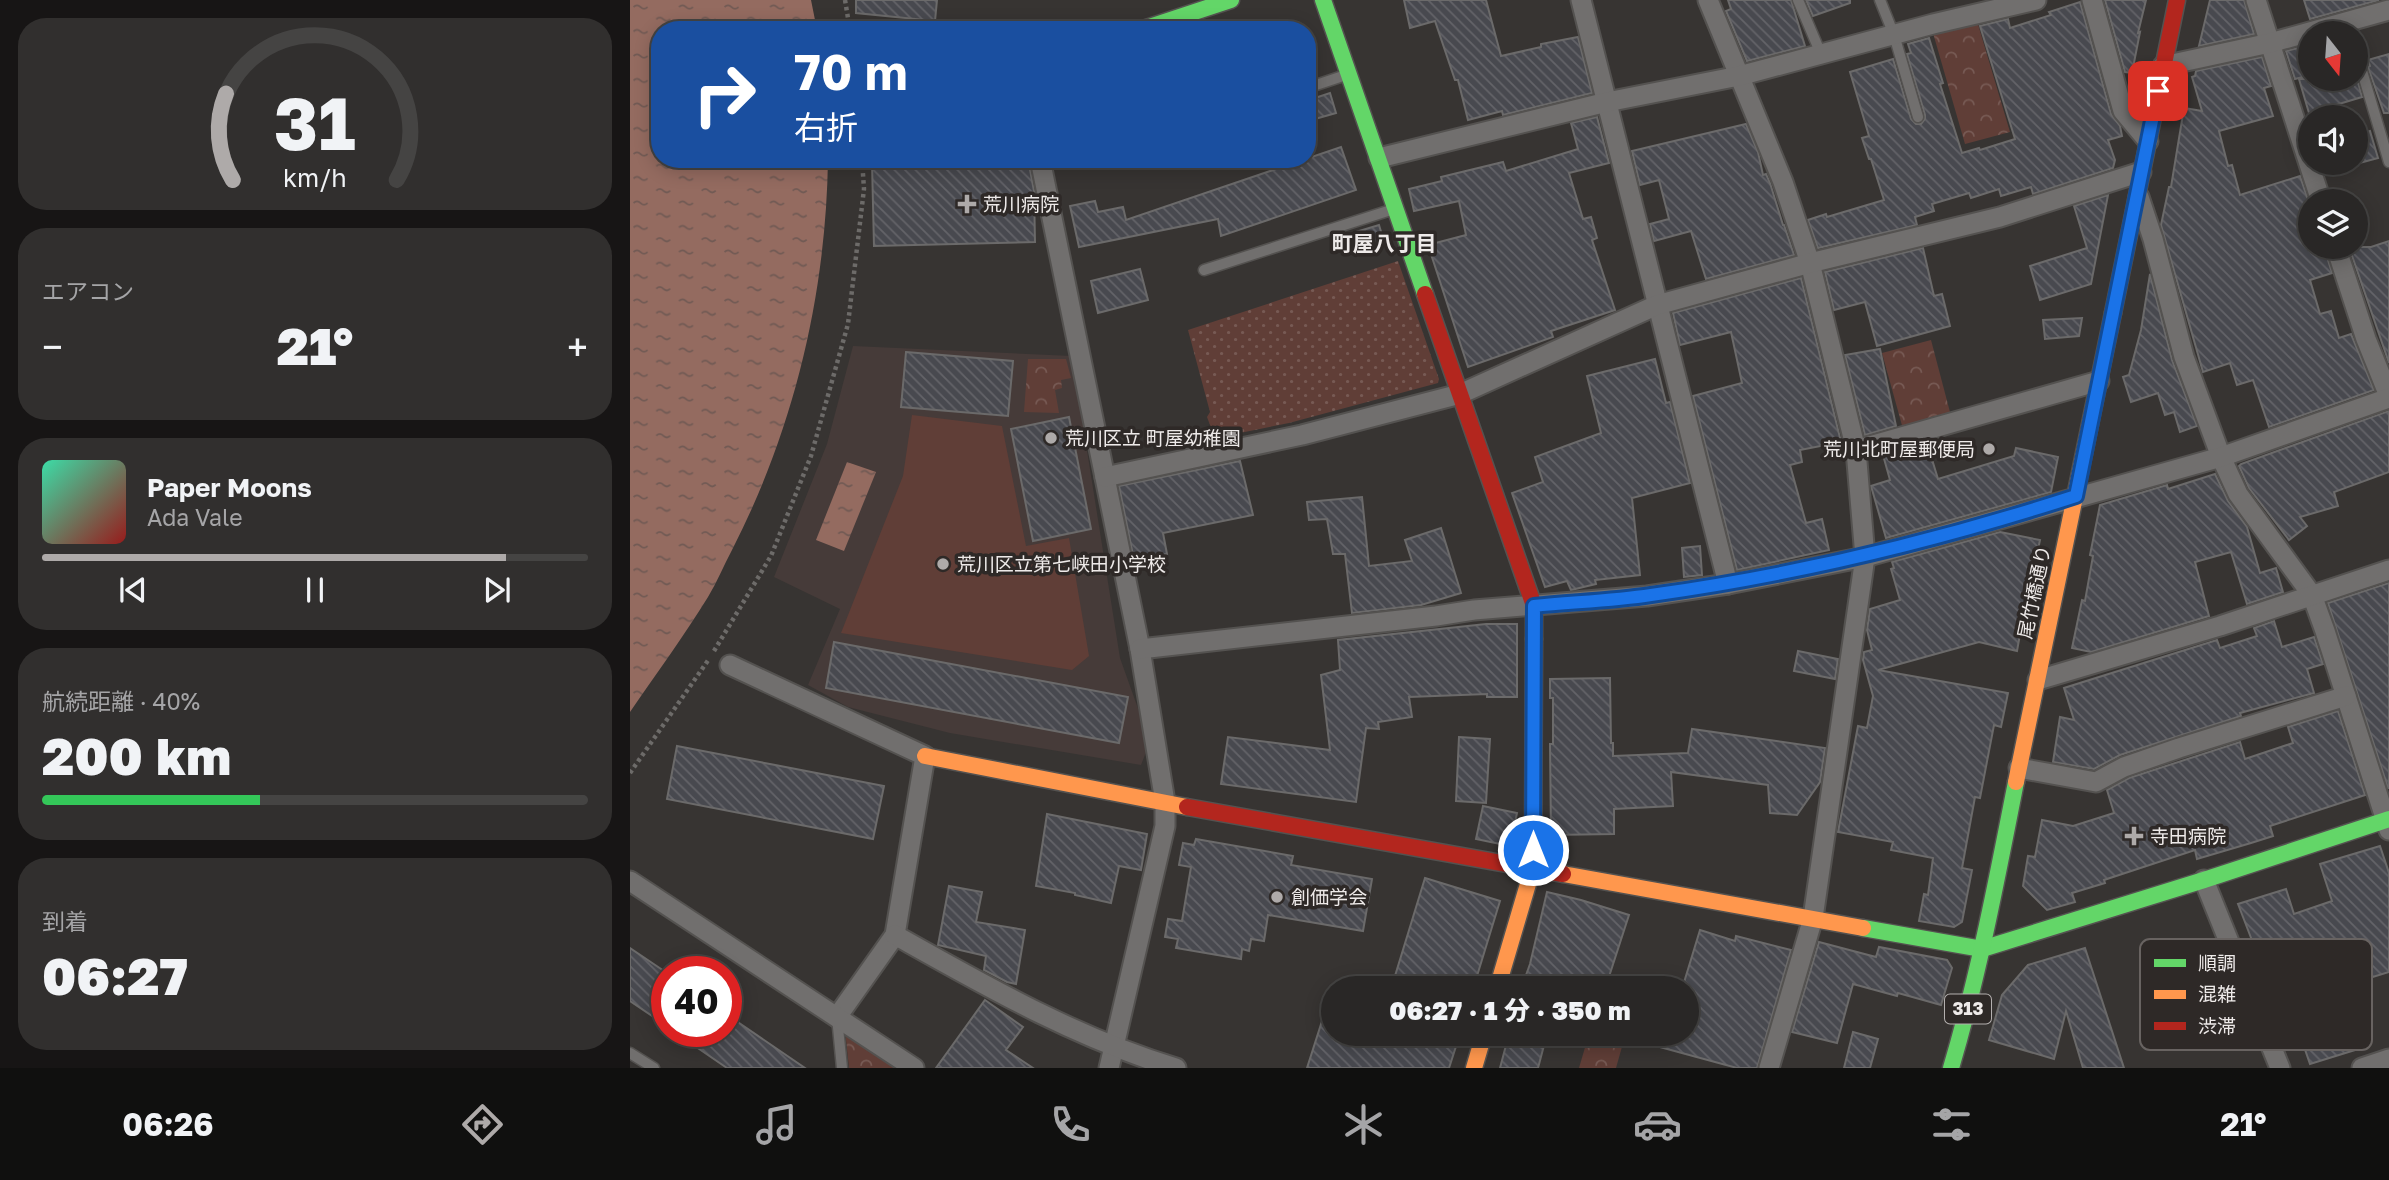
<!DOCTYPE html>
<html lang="ja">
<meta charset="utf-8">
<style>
:root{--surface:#292726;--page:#312f2e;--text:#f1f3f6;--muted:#a5a5a7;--line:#454443;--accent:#aeaaa9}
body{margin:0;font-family:"Golos Text","Noto Sans JP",sans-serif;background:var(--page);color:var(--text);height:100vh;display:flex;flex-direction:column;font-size:26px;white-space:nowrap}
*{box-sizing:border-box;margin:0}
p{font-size:23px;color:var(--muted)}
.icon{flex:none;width:38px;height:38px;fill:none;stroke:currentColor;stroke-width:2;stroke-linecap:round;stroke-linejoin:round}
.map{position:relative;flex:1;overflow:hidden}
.drawer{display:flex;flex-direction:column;gap:18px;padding:18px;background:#171515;width:630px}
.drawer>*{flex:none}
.guide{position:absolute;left:21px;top:21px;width:665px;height:147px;border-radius:28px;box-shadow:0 4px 18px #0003,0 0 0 2px var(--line);background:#1a4fa0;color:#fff;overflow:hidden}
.needle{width:46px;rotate:163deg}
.controls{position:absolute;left:1668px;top:21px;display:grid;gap:14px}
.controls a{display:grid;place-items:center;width:70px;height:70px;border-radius:50%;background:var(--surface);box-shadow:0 4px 18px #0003,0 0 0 2px var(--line);font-size:35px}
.speed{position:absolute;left:21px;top:956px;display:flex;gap:14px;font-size:35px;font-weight:700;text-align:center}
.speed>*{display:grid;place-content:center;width:91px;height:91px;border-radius:50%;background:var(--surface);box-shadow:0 4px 18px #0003,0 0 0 2px var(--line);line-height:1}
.speed .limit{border:10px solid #d22;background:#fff;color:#111}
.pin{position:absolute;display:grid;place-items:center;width:60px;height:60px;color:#fff;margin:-30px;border-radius:14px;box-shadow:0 4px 10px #0006}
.me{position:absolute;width:77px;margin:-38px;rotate:0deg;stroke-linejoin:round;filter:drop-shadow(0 0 5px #0008)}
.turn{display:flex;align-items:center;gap:24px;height:147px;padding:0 28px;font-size:32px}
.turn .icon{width:91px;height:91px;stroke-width:2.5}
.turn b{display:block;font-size:49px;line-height:60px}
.big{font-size:52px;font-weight:800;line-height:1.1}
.drawer .widget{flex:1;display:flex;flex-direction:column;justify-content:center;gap:10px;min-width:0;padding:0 24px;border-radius:28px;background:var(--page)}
.drawer .dial{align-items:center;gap:0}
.dial svg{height:182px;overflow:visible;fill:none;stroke:var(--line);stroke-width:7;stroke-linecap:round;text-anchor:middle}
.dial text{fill:var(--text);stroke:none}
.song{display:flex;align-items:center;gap:21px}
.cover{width:84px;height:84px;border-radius:10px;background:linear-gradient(135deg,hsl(160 70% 55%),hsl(0 70% 35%))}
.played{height:7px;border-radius:4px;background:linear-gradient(90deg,var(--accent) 85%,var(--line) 85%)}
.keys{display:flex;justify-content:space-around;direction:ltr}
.heat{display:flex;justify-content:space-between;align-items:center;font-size:38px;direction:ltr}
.charge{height:10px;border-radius:5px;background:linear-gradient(90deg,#34c759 40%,var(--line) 0)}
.trip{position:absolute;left:691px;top:976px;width:378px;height:70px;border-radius:35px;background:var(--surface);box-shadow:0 4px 18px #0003,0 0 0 2px var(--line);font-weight:800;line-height:70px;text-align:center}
.tabs{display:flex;height:112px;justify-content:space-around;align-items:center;background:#10100f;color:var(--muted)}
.tabs .icon{width:49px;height:49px}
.tabs .selected{color:var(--accent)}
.tabs b{font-size:32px;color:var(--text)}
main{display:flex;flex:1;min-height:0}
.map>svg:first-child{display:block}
</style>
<main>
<section class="drawer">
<div class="widget dial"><svg viewBox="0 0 100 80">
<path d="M14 69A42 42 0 1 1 86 69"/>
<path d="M14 69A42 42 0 0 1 11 31" stroke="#aeaaa9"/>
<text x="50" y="56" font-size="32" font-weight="700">31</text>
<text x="50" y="72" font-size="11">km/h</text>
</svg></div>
<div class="widget"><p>エアコン</p>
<div class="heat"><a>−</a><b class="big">21°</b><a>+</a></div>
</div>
<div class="widget">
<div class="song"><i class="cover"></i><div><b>Paper Moons</b><p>Ada Vale</p></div></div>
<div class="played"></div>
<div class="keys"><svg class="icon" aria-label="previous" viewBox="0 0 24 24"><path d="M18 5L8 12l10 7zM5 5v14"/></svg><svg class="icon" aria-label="pause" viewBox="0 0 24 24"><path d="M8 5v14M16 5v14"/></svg><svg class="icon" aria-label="next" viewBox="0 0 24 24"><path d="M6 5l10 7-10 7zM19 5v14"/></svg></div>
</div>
<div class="widget"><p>航続距離 · 40%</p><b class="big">200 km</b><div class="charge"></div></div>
<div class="widget"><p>到着</p><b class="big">06:27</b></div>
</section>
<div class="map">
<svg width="1759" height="1068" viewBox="0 0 1759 1068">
<defs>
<pattern id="grass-dots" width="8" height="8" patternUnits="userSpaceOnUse" patternTransform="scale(1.75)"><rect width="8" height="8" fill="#603e37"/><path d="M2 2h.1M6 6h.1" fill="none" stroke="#775a54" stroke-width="1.8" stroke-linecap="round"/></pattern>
<pattern id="park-crowns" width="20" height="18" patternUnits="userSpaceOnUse" patternTransform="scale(1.75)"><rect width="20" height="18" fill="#603e37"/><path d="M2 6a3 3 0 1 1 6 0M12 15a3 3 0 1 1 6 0" fill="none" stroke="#775a54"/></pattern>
<pattern id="water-ripples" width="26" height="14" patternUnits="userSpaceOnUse" patternTransform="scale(1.75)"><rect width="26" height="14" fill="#946b60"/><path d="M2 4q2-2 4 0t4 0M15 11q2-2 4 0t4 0" fill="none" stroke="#715a54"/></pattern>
<pattern id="building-back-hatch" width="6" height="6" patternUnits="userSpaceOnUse" patternTransform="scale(1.75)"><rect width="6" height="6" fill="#48494f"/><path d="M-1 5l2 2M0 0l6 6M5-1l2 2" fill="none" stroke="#636368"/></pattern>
</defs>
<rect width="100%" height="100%" fill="#373432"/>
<!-- built -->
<path fill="#463b39" d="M223,346L442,356L490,658L520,742L511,765L320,733L218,707L178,685L210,609L144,577L197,444Z"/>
<!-- grass -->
<path fill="url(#grass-dots)" d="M768,261L809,379L808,383L659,423L585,438L577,417L580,412L558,330Z"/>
<!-- park -->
<g fill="url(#park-crowns)">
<path d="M1347,21L1380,132L1335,144L1303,33Z"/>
<path d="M1301,340L1321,416L1273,429L1252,353Z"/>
<path d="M398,359H436L441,378L431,380L432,388L425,390L429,413L394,412Z"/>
<path d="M215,1030L271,1068H219Z"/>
<path d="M959,1034L993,1043L986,1068H949Z"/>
</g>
<!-- pitch -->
<path fill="#603e37" d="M282,415L372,426L396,546L439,538L459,656L442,670L211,633L273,476Z"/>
<!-- water -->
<g fill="url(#water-ripples)">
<path d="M0,0H181L187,30H30V159H198C196,295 164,429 102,550C94,565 87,582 78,597C54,636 26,674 0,712Z"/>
<path d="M217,462L246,472L214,551L186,540Z"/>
</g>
<!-- building -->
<g fill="url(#building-back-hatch)" stroke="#6b6a6a" stroke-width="2">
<path d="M226,0H307L305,21L226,13Z"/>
<path d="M774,0H856L871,56L911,47V44L948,37L962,93L873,115L872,111L838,120L828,80H825L805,21L780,28Z"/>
<path d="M1098,0H1161L1175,46L1117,61L1096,11L1101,9Z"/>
<path d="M1176,0H1220V3L1183,16Z"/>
<path d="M1475,0H1516L1508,33L1510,32L1502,73L1495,72Z"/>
<path d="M1580,0H1614L1624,34L1569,46Z"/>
<path d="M1674,0H1749L1680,19Z"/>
<path d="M1450,2L1481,114L1490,126L1492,136L1478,140L1485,160L1483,168L1403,194L1401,187L1371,196L1369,189L1341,198L1339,193L1302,204L1304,211L1285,217L1287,225L1188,248L1178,220L1196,214L1197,217L1254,200L1241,159H1239L1232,138L1239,136L1220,72L1263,59L1281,119L1286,124H1291L1295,119V115L1277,54L1281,53L1278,44L1299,38L1313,83L1310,84L1332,153L1349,148L1350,150L1385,139L1350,26L1378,19L1380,28L1421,15L1419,12Z"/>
<path d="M1680,45V75L1665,79L1656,51Z"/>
<path d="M1759,54V113H1754L1738,67L1740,66L1738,60Z"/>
<path d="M1632,57L1641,86L1634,88L1643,116L1589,131L1598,166L1602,165L1610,195L1670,176L1680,206V247H1694L1702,273L1680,280L1690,314L1701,311L1709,338L1721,334L1744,390L1639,427L1623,380L1607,385L1600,363L1573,372L1531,225L1539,187H1541L1554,108L1572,111L1562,77L1565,76L1566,71Z"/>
<path d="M1726,75L1732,97L1679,113L1669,79H1726Z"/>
<path d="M700,93L706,113L685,119L679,100Z"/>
<path d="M967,117L979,163L939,173L953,219L961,217L967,238L962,240L985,310L921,331L923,337L838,367L798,245L836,235L829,201L784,211L779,189L812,181L811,177L873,162L876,171L948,149L941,123Z"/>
<path d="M1116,124L1128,152L1133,175L1136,174L1140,183L1153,225H1154L1164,255L1076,279L1061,231L1024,241L1020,224L1039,219L1029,180L1010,185L1002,151Z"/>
<path d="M1740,131L1748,158L1726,164V135Z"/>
<path d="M711,147L726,190L591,236L588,219L449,247L440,206L465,201L468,212L493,207L496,220Z"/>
<path d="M398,159L404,191L405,242L244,246L242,163Z"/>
<path d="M1478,195L1461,284L1410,300L1400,266L1457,248L1444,206Z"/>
<path d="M749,225L755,245L733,253L726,232Z"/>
<path d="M1759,241V363L1719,247H1741Z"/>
<path d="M1293,248L1304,296L1312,294L1320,326L1247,346L1235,302L1204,310L1195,272Z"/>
<path d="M510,269L518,300L468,313L461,281Z"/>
<path d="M1520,274L1542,360L1567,426L1550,432L1544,412L1535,415L1528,393L1501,402L1493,377L1499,375L1511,330Z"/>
<path d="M1171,278L1211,442L1170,450L1172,462L1160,465L1176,523L1192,519L1199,550L1107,570L1063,396L1112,383L1101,332L1050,345L1043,313Z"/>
<path d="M1452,318L1449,336L1415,339L1413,320Z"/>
<path d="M1250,349L1266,426L1235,435L1215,355Z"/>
<path d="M276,352L383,361L378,416L271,407Z"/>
<path d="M1025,359L1036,403L1040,402L1060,483L1002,498L1010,575L965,580L966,584L941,590L937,581L915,587L882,493L913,482L905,457L971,433L957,376Z"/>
<path d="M1759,411V472L1704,492L1708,506L1670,517L1677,526L1659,540L1619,488L1609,466L1611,464Z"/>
<path d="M439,417L461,529L403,541L381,429Z"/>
<path d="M1297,443L1308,479L1384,456L1386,448L1428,457L1421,492L1256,538L1241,486L1260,480L1253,455Z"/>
<path d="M610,461L623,515L533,533L537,554L504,560L489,486Z"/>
<path d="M1585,474L1598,501L1617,527L1630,573L1646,568L1653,592L1617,604L1601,552L1565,562L1579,616L1461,652L1442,648L1452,600L1455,601L1463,556L1460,555L1470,505L1537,485L1538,489Z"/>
<path d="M732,497L739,566L782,561L775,540L811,528L831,593L791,605L722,613L715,554H703L697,519L679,520L677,502Z"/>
<path d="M1370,532L1410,540L1405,563L1403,562L1387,651L1349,642L1248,670L1378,693L1371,727L1364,725L1350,798L1345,797L1332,868L1342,870L1332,922L1324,927L1289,921L1294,894L1298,895L1303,858L1261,850L1263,842L1208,832L1228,726L1237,728L1243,696L1233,660L1234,652L1242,650L1237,630L1240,609L1270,600L1261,569L1264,568L1262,562Z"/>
<path d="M1070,546L1072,575L1054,577L1052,548Z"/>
<path d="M1759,583V788H1758L1698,603Z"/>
<path d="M1644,621L1652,647L1684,637L1693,664L1677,669L1684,693L1610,713L1611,716L1490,755L1464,769L1423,762L1430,717L1444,720L1434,688L1587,640L1590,648L1627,636L1624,628Z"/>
<path d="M856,624H887V697H857V694L779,697L782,717L748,722L749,729L736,728L726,802L591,784L598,737L700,750L691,675L710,670L708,640Z"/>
<path d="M204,642L498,697L489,743L196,688Z"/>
<path d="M1168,651L1208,659L1205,679L1164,671Z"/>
<path d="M980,678L981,743H983V756L1058,753L1062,729L1195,748L1190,782L1167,815L1140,813L1138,785L1041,772L1043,806L984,809V834L921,835L920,744H923V698H920V679Z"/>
<path d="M1708,711L1735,795L1640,826L1643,836L1621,843L1567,859L1565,850L1474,880L1475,883L1442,893L1445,902L1417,910L1393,886L1398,856L1405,857L1412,820L1443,826L1484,813L1477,790L1499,778L1610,742L1615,759L1663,743L1658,727Z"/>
<path d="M829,737L860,739L856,803L826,801Z"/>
<path d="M47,746L254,786L243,839L37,799Z"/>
<path d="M853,806L887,813L880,846L846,839Z"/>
<path d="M417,814L517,834L511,870L489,866L481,903L445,895V893L406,886Z"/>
<path d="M566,839L663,856L661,865L742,879L733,931L638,915L634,941L621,939L619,951L612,949L611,959L546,948L548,939L535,937L538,919L552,921L561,867L549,865L553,843L564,845Z"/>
<path d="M1750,846L1759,873V972L1707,988L1725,1050L1680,1064L1650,977L1638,982L1608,904L1656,889L1664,914L1702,901L1690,864Z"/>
<path d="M795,878L870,901L843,989H761Z"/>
<path d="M319,886L352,892L346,922L395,930L386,984L377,982L354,970L356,956L308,945Z"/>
<path d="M917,892L951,900L999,915L975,989H891L900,964Z"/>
<path d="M1070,930L1105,941L1106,936L1161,950L1127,1068H1107L1004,1040L1005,1034H1057V989H1052Z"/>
<path d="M1189,942L1246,957L1249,947L1317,960L1322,968L1311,1005L1268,993L1267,996L1223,984L1207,1043L1162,1032Z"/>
<path d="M0,948L37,973V1026L0,1001Z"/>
<path d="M1455,948L1494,1068H1453L1436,1011L1424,1059L1359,1040L1372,995L1398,965Z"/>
<path d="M700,996L704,997V1034H830L819,1068H677Z"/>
<path d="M355,1000L393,1027L376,1050L403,1068H306Z"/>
<path d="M96,1014L175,1068H97L43,1031H96Z"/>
<path d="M1223,1032L1248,1039L1240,1068H1214Z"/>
<path d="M879,1034H917L908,1068H870Z"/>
</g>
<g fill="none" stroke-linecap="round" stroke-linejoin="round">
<defs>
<g id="lane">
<path d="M1168,0L1191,54"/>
<path d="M1250,0L1264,35L1288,117"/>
<path d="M1726,51L1759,162"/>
<path d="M677,88L716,75"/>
<path d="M574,270L764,209"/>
<path d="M207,1017L212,1068"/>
<path d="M0,1053L24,1068"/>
</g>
<g id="street">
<path d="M951,0L1098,584"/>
<path d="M1078,0L1153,182L1180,263L1226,450L1235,557L1183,918L1139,1068"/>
<path d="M1462,0L1493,111L1518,141"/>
<path d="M1626,0L1691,201"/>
<path d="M1533,66L1640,43L1759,10"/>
<path d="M749,158L977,102L1109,76L1303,24L1406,0"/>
<path d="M410,159L510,649L535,802V826L479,1068"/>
<path d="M1509,197L1523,239L1554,357L1591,457L1608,494L1682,595L1695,631L1759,830"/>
<path d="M1706,247L1736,339L1759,396"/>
<path d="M1226,450L1469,381"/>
<path d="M475,477L672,435L830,394L1027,305L1180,263L1370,217L1511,172"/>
<path d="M510,649L806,616L844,610L1017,596L1098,584L1235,557L1591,457L1759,398"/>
<path d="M100,665L295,756L265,935L207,1017"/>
<path d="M1408,680L1590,626L1759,570"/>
<path d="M1389,768L1466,782L1494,767L1549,748L1716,696"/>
<path d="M1574,880L1650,1068"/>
<path d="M0,881L284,1068"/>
<path d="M265,935C356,986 446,1038 546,1068"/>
<path d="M1732,1068L1759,1059"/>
</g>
<g id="fast">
<path d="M693,0L795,294"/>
<path d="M510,30L601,0"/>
<path d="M1233,928L1352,949L1574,880L1759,819"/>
<path d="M1321,1068C1349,974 1367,878 1386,782"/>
</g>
<g id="slow">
<path d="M295,756L557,807"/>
<path d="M1386,782L1483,313"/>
<path d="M933,874L1233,928"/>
<path d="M867,989L903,867L904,639"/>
<path d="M844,1068L854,1034"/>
</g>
<g id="jam">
<path d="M795,294L904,606V639"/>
<path d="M1483,313L1547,0"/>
<path d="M557,807L933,874"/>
</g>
</defs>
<!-- lane casing -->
<use href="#lane" stroke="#545250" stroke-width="13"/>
<!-- street casing -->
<use href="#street" stroke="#545250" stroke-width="23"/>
<!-- fast casing -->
<use href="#fast" stroke="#545250" stroke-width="19"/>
<!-- slow casing -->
<use href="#slow" stroke="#545250" stroke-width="19"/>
<!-- jam casing -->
<use href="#jam" stroke="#545250" stroke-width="19"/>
<!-- path -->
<g stroke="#6d6b69" stroke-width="4.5" stroke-dasharray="3.5 3.5" stroke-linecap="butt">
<path d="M215,0L220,30"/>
<path d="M84,651L141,556L181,456L218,324L234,189L232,159"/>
<path d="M0,773L79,659"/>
</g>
<!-- lane -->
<use href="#lane" stroke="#716f6e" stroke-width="10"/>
<!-- street -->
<use href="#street" stroke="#716f6e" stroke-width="19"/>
<!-- fast -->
<use href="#fast" stroke="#63d668" stroke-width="16"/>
<!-- slow -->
<use href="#slow" stroke="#ff974d" stroke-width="16"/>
<!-- jam -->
<use href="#jam" stroke="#b3261e" stroke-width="16"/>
</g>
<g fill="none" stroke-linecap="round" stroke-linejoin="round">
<defs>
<path id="route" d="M903,850L904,606C943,602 982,601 1021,595C1165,575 1307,541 1446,496L1528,91"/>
</defs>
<!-- route casing -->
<use href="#route" stroke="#114b97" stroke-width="18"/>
<!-- route -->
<use href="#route" stroke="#1a73e8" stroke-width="12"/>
</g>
<!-- markers -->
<g fill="#aeaaa9" stroke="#2e2927" stroke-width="2.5">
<path d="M333.5 193.5h7v7h7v7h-7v7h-7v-7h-7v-7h7z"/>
<circle cx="421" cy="438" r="7"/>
<circle cx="1359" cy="449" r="7"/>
<circle cx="313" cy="564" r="7"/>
<path d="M1500.5 825.5h7v7h7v7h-7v7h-7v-7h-7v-7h7z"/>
<circle cx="647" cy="897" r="7"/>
</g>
<g text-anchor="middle" stroke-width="7" stroke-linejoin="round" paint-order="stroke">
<!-- shield labels -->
<rect fill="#2e2927" stroke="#b4b0af" stroke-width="2" x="1315" y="994.5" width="46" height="29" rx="5"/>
<g font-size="18" font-weight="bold" fill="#eeeae9">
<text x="1338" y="1015">313</text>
</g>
<!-- poi labels -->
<g font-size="19" fill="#eeeae9" stroke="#2e2927" text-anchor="start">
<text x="353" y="211">荒川病院</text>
<text x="435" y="445">荒川区立 町屋幼稚園</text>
<text x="1345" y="456" text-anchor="end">荒川北町屋郵便局</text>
<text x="327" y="571">荒川区立第七峡田小学校</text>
<text x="1520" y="843">寺田病院</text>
<text x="661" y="904">創価学会</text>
</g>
<!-- street labels -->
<g font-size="19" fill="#eeeae9" stroke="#2e2927">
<text transform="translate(1404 592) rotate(-78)" y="7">尾竹橋通り</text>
</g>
<!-- neighbourhood labels -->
<g font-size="21" font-weight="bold" fill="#eeeae9" stroke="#2e2927">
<text x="754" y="251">町屋八丁目</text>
</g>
</g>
<!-- legend -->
<rect x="1510" y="939" width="232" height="111" rx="10" fill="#2e2927" stroke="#686361" stroke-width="2"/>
<rect x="1524" y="959" width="32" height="8" fill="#63d668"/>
<rect x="1524" y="990" width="32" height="9" fill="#ff974d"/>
<rect x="1524" y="1022" width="32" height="8" fill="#b3261e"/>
<g font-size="19" fill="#eeeae9">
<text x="1568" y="970">順調</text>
<text x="1568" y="1001">混雑</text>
<text x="1568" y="1033">渋滞</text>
</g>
</svg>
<div class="controls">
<a><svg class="needle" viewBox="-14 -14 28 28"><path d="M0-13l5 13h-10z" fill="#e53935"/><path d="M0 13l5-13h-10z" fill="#a5a5a7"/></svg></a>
<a><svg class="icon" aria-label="sound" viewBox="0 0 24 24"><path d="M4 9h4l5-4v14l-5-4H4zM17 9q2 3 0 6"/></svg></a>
<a><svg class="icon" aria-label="layers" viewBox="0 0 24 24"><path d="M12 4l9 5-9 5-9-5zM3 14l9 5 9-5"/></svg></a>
</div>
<div class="speed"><div class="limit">40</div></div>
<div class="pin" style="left:1528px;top:91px;background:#d93025"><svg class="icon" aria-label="arrive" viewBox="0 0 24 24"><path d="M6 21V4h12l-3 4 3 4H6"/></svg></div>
<svg class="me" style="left:903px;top:850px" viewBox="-20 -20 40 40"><circle r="17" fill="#1a73e8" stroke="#fff" stroke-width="3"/><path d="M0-11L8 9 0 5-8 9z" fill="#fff"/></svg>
<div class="trip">06:27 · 1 分 · 350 m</div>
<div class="guide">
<div class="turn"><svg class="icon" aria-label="right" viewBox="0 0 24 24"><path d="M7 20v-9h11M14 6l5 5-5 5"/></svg><div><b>70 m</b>右折</div></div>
</div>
</div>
</main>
<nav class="tabs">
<b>06:26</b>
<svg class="icon selected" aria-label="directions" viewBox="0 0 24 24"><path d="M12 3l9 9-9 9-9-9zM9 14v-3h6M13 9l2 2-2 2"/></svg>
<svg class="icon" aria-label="music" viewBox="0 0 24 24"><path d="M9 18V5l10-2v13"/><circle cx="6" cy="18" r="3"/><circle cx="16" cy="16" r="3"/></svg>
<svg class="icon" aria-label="phone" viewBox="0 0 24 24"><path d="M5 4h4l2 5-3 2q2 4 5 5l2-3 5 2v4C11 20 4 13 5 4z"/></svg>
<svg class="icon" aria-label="climate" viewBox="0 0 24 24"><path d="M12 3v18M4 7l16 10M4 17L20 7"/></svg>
<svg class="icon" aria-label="car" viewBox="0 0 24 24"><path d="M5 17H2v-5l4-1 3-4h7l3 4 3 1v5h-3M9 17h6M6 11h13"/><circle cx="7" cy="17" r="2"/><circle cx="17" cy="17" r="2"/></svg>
<svg class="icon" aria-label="filters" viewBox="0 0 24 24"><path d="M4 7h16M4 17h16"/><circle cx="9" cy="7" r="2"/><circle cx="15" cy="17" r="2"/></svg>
<b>21°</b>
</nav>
